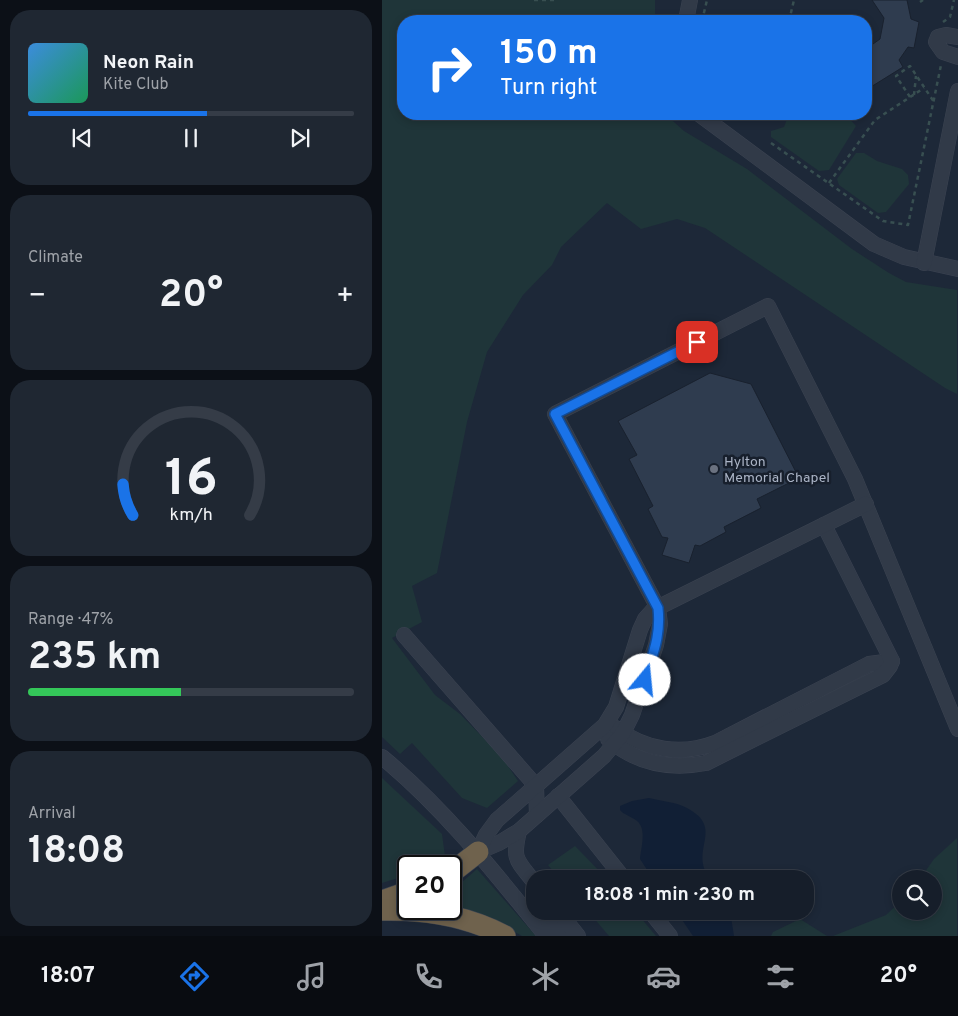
<!DOCTYPE html>
<meta charset="utf-8">
<style>
:root{--surface:#161e2a;--page:#1f2732;--text:#f1f3f6;--muted:#9ea2a8;--line:#353c47;--accent:#1a73e8}
body{margin:0;font-family:Overpass,sans-serif;background:var(--page);color:var(--text);height:100vh;display:flex;flex-direction:column;font-size:19px;white-space:nowrap}
*{box-sizing:border-box;margin:0}
p{font-size:16px;color:var(--muted)}
.icon{flex:none;width:28px;height:28px;fill:none;stroke:currentColor;stroke-width:2;stroke-linecap:round;stroke-linejoin:round}
.map{position:relative;flex:1;overflow:hidden}
.details{display:flex;flex-direction:column;gap:10px;padding:10px;background:#0c1017;width:382px}
.details>*{flex:none}
.top-card{position:absolute;left:15px;top:15px;width:475px;height:105px;border-radius:20px;box-shadow:0 2px 8px #0003,0 0 0 1px var(--line);background:#1a73e8;color:#fff;overflow:hidden}
.controls{position:absolute;left:510px;top:870px;display:grid;gap:10px}
.controls a{display:grid;place-items:center;width:50px;height:50px;border-radius:50%;background:var(--surface);box-shadow:0 2px 8px #0003,0 0 0 1px var(--line);font-size:25px}
.speed{position:absolute;left:15px;top:855px;display:flex;gap:10px;font-size:25px;font-weight:700;text-align:center}
.speed>*{display:grid;place-content:center;width:65px;height:65px;border-radius:50%;background:var(--surface);box-shadow:0 2px 8px #0003,0 0 0 1px var(--line);line-height:1}
.speed .limit{border:2px solid #111;border-radius:8px;background:#fff;color:#111}
.pin{position:absolute;display:grid;place-items:center;width:42px;height:42px;color:#fff;margin:-21px;border-radius:10px;box-shadow:0 2px 8px #0006}
.me{position:absolute;width:55px;margin:-28px;rotate:17deg;stroke-linejoin:round;filter:drop-shadow(0 0 4px #0008)}
.turn{display:flex;align-items:center;gap:18px;height:105px;padding:0 20px;font-size:22px}
.turn .icon{width:65px;height:65px;stroke-width:2.5}
.turn b{display:block;font-size:35px;line-height:42px}
.big{font-size:38px;font-weight:700;line-height:1.1}
.details .widget{flex:1;display:flex;flex-direction:column;justify-content:center;gap:8px;min-width:0;padding:0 18px;border-radius:20px;background:var(--page)}
.details .dial{align-items:center;gap:0}
.dial svg{height:130px;overflow:visible;fill:none;stroke:var(--line);stroke-width:7;stroke-linecap:round;text-anchor:middle}
.dial text{fill:var(--text);stroke:none}
.song{display:flex;align-items:center;gap:15px}
.cover{width:60px;height:60px;border-radius:8px;background:linear-gradient(135deg,hsl(210 70% 55%),hsl(150 70% 35%))}
.played{height:5px;border-radius:2px;background:linear-gradient(90deg,var(--accent) 55%,var(--line) 55%)}
.keys{display:flex;justify-content:space-around;direction:ltr}
.heat{display:flex;justify-content:space-between;align-items:center;font-size:28px;direction:ltr}
.charge{height:8px;border-radius:4px;background:linear-gradient(90deg,#34c759 47%,var(--line) 0)}
.trip{position:absolute;left:144px;top:870px;width:288px;height:50px;border-radius:20px;background:var(--surface);box-shadow:0 2px 8px #0003,0 0 0 1px var(--line);font-weight:700;line-height:50px;text-align:center}
.menu{display:flex;height:80px;justify-content:space-around;align-items:center;background:#090c11;color:var(--muted)}
.menu .icon{width:35px;height:35px}
.menu .on{color:var(--accent)}
.menu b{font-size:22px;color:var(--text)}
main{display:flex;flex:1;min-height:0}
.map>svg:first-child{display:block}
</style>
<main>
<section class="details">
<div class="widget">
<div class="song"><i class="cover"></i><div><b>Neon Rain</b><p>Kite Club</p></div></div>
<div class="played"></div>
<div class="keys"><svg class="icon" aria-label="previous" viewBox="0 0 24 24"><path d="M18 5L8 12l10 7zM5 5v14"/></svg><svg class="icon" aria-label="pause" viewBox="0 0 24 24"><path d="M8 5v14M16 5v14"/></svg><svg class="icon" aria-label="next" viewBox="0 0 24 24"><path d="M6 5l10 7-10 7zM19 5v14"/></svg></div>
</div>
<div class="widget"><p>Climate</p>
<div class="heat"><a>−</a><b class="big">20°</b><a>+</a></div>
</div>
<div class="widget dial"><svg viewBox="0 0 100 80">
<path d="M14 69A42 42 0 1 1 86 69"/>
<path d="M14 69A42 42 0 0 1 8 50" stroke="#1a73e8"/>
<text x="50" y="56" font-size="32" font-weight="700">16</text>
<text x="50" y="72" font-size="11">km/h</text>
</svg></div>
<div class="widget"><p>Range · 47%</p><b class="big">235 km</b><div class="charge"></div></div>
<div class="widget"><p>Arrival</p><b class="big">18:08</b></div>
</section>
<div class="map">
<svg width="576" height="936" viewBox="0 0 576 936">
<rect width="100%" height="100%" fill="#1d2838"/>
<!-- green -->
<g fill="#1f3539">
<path d="M0,0H273V21H21V114H283L302,131L365,169L470,249L507,273L524,282L575,290V394L563,388L323,228L295,219L259,229L225,203L179,247L170,265L141,295L105,352L85,422L55,573L30,586L40,622L10,638L53,695L78,714L120,757L136,781L105,808L80,798L30,743L18,754L0,737Z"/>
<path d="M407,114H463L474,126L447,170L437,171L389,137V131L402,127Z"/>
<path d="M474,153H482L495,161L520,169L526,175L527,184L504,212L496,213L457,185L455,179Z"/>
<path d="M0,778L60,834L63,856L48,866H26V875L0,883Z"/>
<path d="M575,838V936H451L504,915L519,901V911H551V879H538L552,859Z"/>
<path d="M193,846L225,879H178L166,865Z"/>
<path d="M95,869L154,936H140L124,927L69,907V889L79,883Z"/>
<path d="M206,911H253L274,936H227Z"/>
<path d="M418,919L445,936H389L391,932Z"/>
</g>
<!-- water -->
<g fill="#111f35">
<path d="M267,798C279,801 294,802 305,808C344,829 306,849 328,879H271L258,859C259,848 265,829 255,821C249,816 242,815 238,810V806L250,801Z"/>
<path d="M294,911H348L352,936H311Z"/>
</g>
<!-- building -->
<g fill="#2f3c4f" stroke="#19212e">
<path d="M490,0H525L529,19L537,22L532,48L526,47L517,60L521,67L484,90V49L498,39L502,18Z"/>
<path d="M328,373L369,384L417,478L375,499L379,508L342,527L344,532L318,546L313,545L307,563L280,555L286,538L280,537L266,509L271,506L247,459L255,455L236,421Z"/>
</g>
<g fill="none" stroke-linecap="round" stroke-linejoin="round">
<defs>
<g id="minor">
<path d="M304,21L308,0"/>
<path d="M576,37L564,35L556,37L554,42L561,52L576,57"/>
<path d="M317,114L492,244L522,257L576,269"/>
<path d="M542,263L576,91"/>
<path d="M22,635L154,786L155,815"/>
<path d="M234,728C263,750 299,756 333,743L487,664L510,661"/>
<path d="M226,739C254,763 288,770 324,763L501,675L508,666L510,661L442,525"/>
<path d="M0,757C63,809 113,873 164,936"/>
<path d="M176,796L242,879"/>
<path d="M137,831C130,860 135,860 152,882"/>
<path d="M96,852L117,843L137,831L222,756L241,733L250,715L274,645L278,624L276,608L173,414L386,306L473,479L576,729"/>
<path d="M96,852L104,835L115,820L223,725L234,707L258,630L263,619L271,610L484,504"/>
<path d="M158,911L179,936"/>
<path d="M176,911L196,936"/>
<path d="M268,911L288,936"/>
</g>
<g id="highway">
<path d="M69,873L96,852"/>
<path d="M0,901L26,892"/>
<path d="M0,910C42,909 86,916 123,936"/>
</g>
</defs>
<!-- minor casing -->
<use href="#minor" stroke="#3b4351" stroke-width="16"/>
<!-- highway casing -->
<use href="#highway" stroke="#3c4452" stroke-width="22"/>
<!-- path -->
<g stroke="#384f51" stroke-width="2.5" stroke-dasharray="4 4" stroke-linecap="butt">
<path d="M152,0H175"/>
<path d="M538,2L541,0"/>
<path d="M321,18L339,21"/>
<path d="M320,21L325,0"/>
<path d="M407,21L412,0"/>
<path d="M561,22L568,17L572,0"/>
<path d="M532,95L534,76"/>
<path d="M528,97L514,76L528,66L552,102"/>
<path d="M344,119L352,114"/>
<path d="M389,143L501,221L526,225L559,65"/>
<path d="M447,183L493,120L542,88"/>
</g>
<!-- minor -->
<use href="#minor" stroke="#313a48" stroke-width="15"/>
<!-- highway -->
<use href="#highway" stroke="#6f624d" stroke-width="21"/>
</g>
<g fill="none" stroke-linecap="round" stroke-linejoin="round">
<defs>
<path id="route" d="M263,680C271,653 279,636 276,608L173,414L315,342"/>
</defs>
<!-- route casing -->
<use href="#route" stroke="#114b97" stroke-width="12"/>
<!-- route -->
<use href="#route" stroke="#1a73e8" stroke-width="9"/>
</g>
<!-- markers -->
<circle fill="#6b7280" stroke="#171f2c" stroke-width="2" cx="332" cy="469" r="5"/>
<g text-anchor="middle" stroke-width="5" stroke-linejoin="round" paint-order="stroke">
<!-- poi labels -->
<g font-size="14" fill="#abb4c6" stroke="#171f2c" text-anchor="start">
<text x="342" y="466">Hylton<tspan x="342" dy="16">Memorial Chapel</tspan></text>
</g>
</g>
</svg>
<div class="controls">
<a><svg class="icon" aria-label="search" viewBox="0 0 24 24"><circle cx="10" cy="10" r="6"/><path d="M15 15l6 6"/></svg></a>
</div>
<div class="speed"><div class="limit">20</div></div>
<div class="pin" style="left:315px;top:342px;background:#d93025"><svg class="icon" aria-label="arrive" viewBox="0 0 24 24"><path d="M6 21V4h12l-3 4 3 4H6"/></svg></div>
<svg class="me" style="left:263px;top:680px" viewBox="-20 -20 40 40"><circle r="19" fill="#fff"/><path d="M0-13L10 11 0 6-10 11z" fill="#1a73e8"/></svg>
<div class="trip">18:08 · 1 min · 230 m</div>
<div class="top-card">
<div class="turn"><svg class="icon" aria-label="right" viewBox="0 0 24 24"><path d="M7 20v-9h11M14 6l5 5-5 5"/></svg><div><b>150 m</b>Turn right</div></div>
</div>
</div>
</main>
<nav class="menu">
<b>18:07</b>
<svg class="icon on" aria-label="directions" viewBox="0 0 24 24"><path d="M12 3l9 9-9 9-9-9zM9 14v-3h6M13 9l2 2-2 2"/></svg>
<svg class="icon" aria-label="music" viewBox="0 0 24 24"><path d="M9 18V5l10-2v13"/><circle cx="6" cy="18" r="3"/><circle cx="16" cy="16" r="3"/></svg>
<svg class="icon" aria-label="phone" viewBox="0 0 24 24"><path d="M5 4h4l2 5-3 2q2 4 5 5l2-3 5 2v4C11 20 4 13 5 4z"/></svg>
<svg class="icon" aria-label="climate" viewBox="0 0 24 24"><path d="M12 3v18M4 7l16 10M4 17L20 7"/></svg>
<svg class="icon" aria-label="car" viewBox="0 0 24 24"><path d="M5 17H2v-5l4-1 3-4h7l3 4 3 1v5h-3M9 17h6M6 11h13"/><circle cx="7" cy="17" r="2"/><circle cx="17" cy="17" r="2"/></svg>
<svg class="icon" aria-label="filters" viewBox="0 0 24 24"><path d="M4 7h16M4 17h16"/><circle cx="9" cy="7" r="2"/><circle cx="15" cy="17" r="2"/></svg>
<b>20°</b>
</nav>
